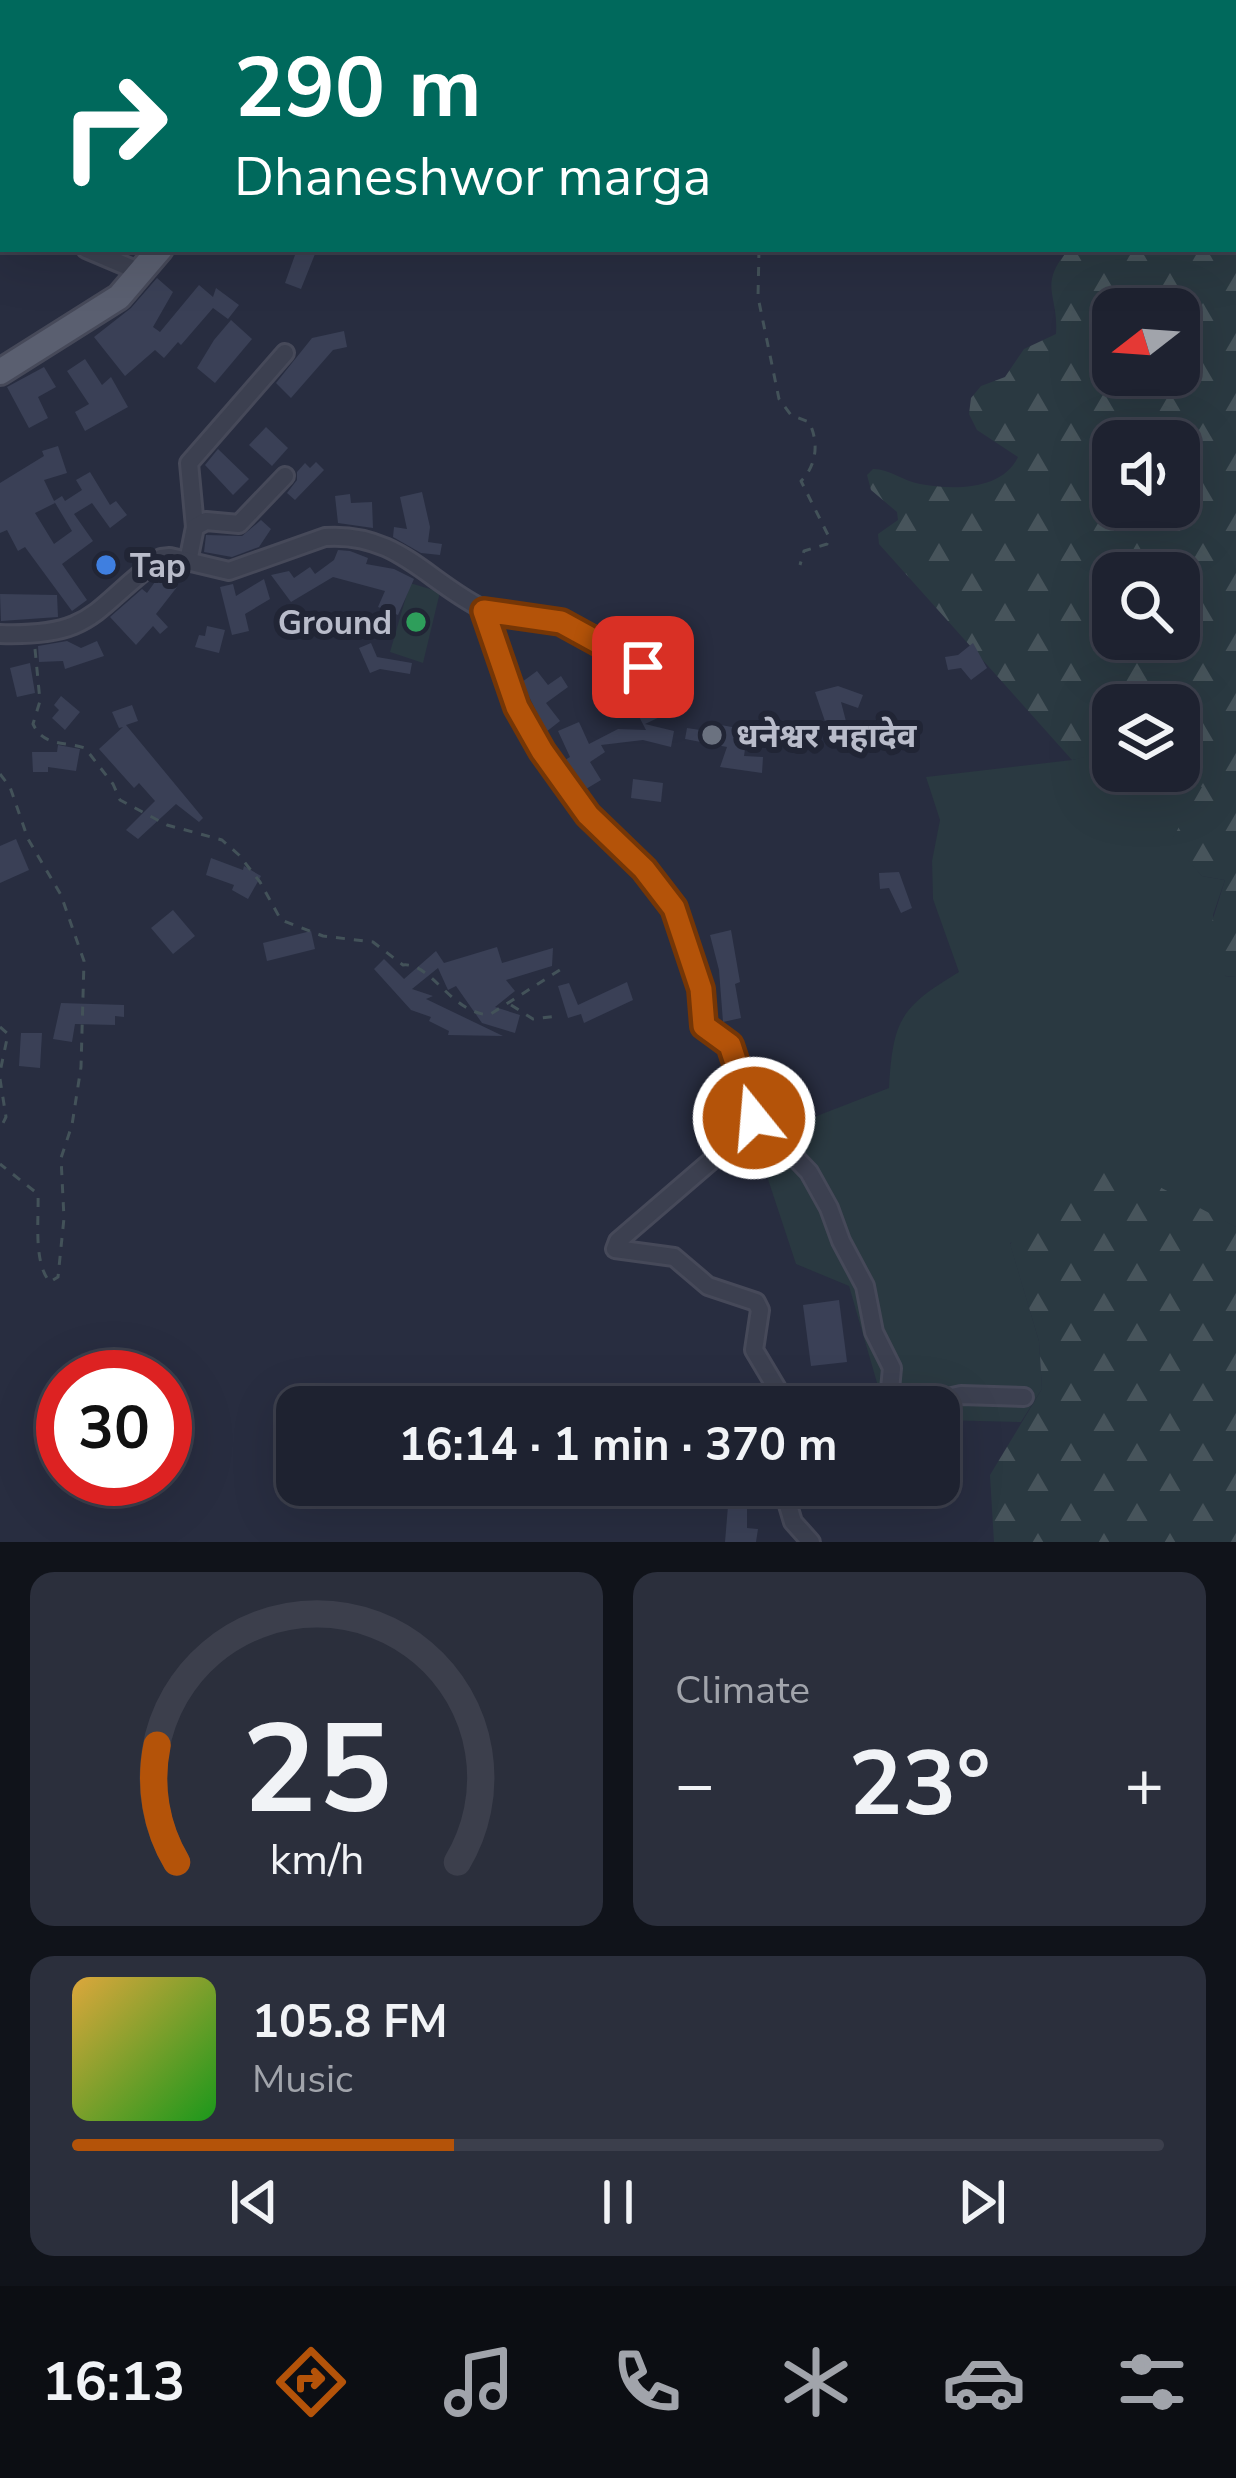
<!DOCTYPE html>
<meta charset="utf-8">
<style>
:root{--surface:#1e2230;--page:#2b2f3c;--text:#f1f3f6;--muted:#a1a4ab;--line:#3c3f4c;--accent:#b45309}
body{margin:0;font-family:"Nunito Sans","Noto Sans Devanagari",sans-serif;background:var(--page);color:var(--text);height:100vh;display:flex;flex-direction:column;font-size:45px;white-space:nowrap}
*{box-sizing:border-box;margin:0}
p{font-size:39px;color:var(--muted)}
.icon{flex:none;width:66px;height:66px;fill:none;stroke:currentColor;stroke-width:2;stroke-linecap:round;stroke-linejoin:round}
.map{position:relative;height:1542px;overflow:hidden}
.panel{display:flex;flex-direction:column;gap:30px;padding:30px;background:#10131a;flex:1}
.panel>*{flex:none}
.guide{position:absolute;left:0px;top:0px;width:1236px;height:252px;box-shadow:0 12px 48px #0002,0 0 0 3px var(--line);background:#00695c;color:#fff;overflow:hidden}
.needle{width:78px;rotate:253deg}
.controls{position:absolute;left:1092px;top:288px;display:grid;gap:24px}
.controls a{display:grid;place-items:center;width:108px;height:108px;border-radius:24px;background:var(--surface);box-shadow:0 12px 48px #0002,0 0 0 3px var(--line);font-size:60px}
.speed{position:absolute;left:36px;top:1350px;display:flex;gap:24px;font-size:60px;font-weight:700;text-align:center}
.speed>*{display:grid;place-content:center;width:156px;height:156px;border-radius:50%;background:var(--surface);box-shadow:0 12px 48px #0002,0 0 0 3px var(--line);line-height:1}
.speed .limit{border:18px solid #d22;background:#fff;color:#111}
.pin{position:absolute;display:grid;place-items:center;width:102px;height:102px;color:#fff;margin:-51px;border-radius:24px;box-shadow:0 6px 18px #0006}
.me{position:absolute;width:132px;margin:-66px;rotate:343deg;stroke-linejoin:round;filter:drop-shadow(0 0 9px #0008)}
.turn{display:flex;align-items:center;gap:42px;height:252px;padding:0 36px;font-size:54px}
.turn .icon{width:156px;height:156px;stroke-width:2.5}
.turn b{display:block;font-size:84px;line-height:102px}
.big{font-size:90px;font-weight:700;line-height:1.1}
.panel .tile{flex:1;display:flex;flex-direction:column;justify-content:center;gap:18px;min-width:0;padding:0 42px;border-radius:24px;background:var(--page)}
.panel .dial{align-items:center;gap:0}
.dial svg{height:312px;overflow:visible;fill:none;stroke:var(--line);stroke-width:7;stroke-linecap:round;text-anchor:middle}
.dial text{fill:var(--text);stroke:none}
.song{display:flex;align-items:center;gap:36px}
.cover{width:144px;height:144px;border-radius:18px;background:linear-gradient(135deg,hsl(40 70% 55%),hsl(120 70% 35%))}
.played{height:12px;border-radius:6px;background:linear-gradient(90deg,var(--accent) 35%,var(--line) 35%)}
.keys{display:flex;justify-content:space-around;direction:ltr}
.heat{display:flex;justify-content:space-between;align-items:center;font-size:66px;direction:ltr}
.panel .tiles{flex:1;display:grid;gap:30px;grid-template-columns:1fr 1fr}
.tile:last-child{grid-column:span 2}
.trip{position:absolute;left:276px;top:1386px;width:684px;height:120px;border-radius:24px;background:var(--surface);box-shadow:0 12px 48px #0002,0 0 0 3px var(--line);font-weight:700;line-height:120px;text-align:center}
.dock{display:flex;height:192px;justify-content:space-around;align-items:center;background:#0c0e13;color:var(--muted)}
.dock .icon{width:84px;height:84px}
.dock .current{color:var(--accent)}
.dock b{font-size:54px;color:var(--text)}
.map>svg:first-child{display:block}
</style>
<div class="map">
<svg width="1236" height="1542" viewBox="0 0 1236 1542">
<defs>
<pattern id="forest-firs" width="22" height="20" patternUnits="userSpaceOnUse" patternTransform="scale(3)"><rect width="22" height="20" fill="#2a3941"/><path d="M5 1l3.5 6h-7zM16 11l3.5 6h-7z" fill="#47545b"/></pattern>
</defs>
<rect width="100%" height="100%" fill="#282d40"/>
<!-- grass -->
<g fill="#2a3941">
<path d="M410,583L440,592L423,663L390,652Z"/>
<path d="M1099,753L1111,777L1166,774L1203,787L1172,840L1202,876L1225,880L1213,915L1225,976L1236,977V1227L1208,1214L1010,1243L1039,1341L1042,1389L1021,1422L939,1420V1407H884L849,1286L796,1264L755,1140L889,1088C893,1019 901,1007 959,972L933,899L932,861L940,820L926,777L1072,760Z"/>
</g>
<!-- forest -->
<g fill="url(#forest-firs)" fill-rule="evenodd">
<path d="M1113,0H1236V977L1210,974L1205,959L1208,935L1225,880L1202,876L1171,841L1202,787L1166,774L1134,790L1111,777L1099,754L1072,760L879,544L878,534L898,520L897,512L871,490L867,475L873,469C890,469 903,481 920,484C952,490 1002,491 1018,457L977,430L969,414L971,398L981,386L1005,377L1024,349L1056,334C1059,294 1037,286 1069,249H1233V3ZM1113,309H1179V375H1113ZM1113,441H1179V507H1113ZM1113,573H1179V639H1113ZM1113,705H1179V771H1113Z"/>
<path d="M1110,1161L1236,1227V1542H994L990,1475L1042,1389L1039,1341L1010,1244Z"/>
</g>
<!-- building -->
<g fill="#3a4056">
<path d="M284,249H317L301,289L285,283L295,255Z"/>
<path d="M157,278L173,292L153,327L160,332L199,285L213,297L216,288L239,305L228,319L213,308L181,345L178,342L164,358L155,350L125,376L94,337L131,308Z"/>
<path d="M231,320L252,339L215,383L197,368L214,340Z"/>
<path d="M344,331L347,347L333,350L291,398L276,383L312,338Z"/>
<path d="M85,359L102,385L111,377L128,407L85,431L75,412L89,404L67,371Z"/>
<path d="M44,367L56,387L38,397L48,418L29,428L7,387Z"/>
<path d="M266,427L288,448L272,466L249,445Z"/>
<path d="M58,446L67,473L44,480L55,503L35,513L54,544L72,531L54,501L62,496L65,501L82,490L76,480L90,472L110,505L116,501L127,515L110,528L92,503L74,514L93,541L62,564L87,600L72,611L25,547L18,551L7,530L0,533V483L44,456L42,451Z"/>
<path d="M218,449L249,479L233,495L205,465Z"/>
<path d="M316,462L324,470L295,500L287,493L297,480V472L305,463L310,468Z"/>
<path d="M422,492L430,527L428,542L442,544L440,555L421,553L393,537L394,527L407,529L400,497Z"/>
<path d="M350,494L351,503L372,502L373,528L338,523L335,496Z"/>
<path d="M261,520L271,529L259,547L232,557L204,552L206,535L242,536Z"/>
<path d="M338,550L350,551L368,558L366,564L394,569L414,579L398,615L378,607L385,591L333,577L291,602L271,575L289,571L294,578L310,567L315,574L334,560Z"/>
<path d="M160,575L177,587L156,614L168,627L160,634L153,626L136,645L110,617L142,589L147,593Z"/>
<path d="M264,579L270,599L245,614L249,631L232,635L220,587L233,584L236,596Z"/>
<path d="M0,594L57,595L58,617L1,621Z"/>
<path d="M207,626L225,630L219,653L195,647L199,635L205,636Z"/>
<path d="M67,641L81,648L97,641L104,656L65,669L63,661L39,662L38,646Z"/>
<path d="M371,643L377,657L412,663L410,674L380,669L370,673L359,648Z"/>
<path d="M973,643L987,668L971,680L961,668L948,670L945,657L958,655Z"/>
<path d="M30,663L35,693L17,697L10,668Z"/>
<path d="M537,671L548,685L561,676L568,687L546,703L560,721L546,732L522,682Z"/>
<path d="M838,686L863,695L858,708L841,702L848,729L829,733L815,692Z"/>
<path d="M655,695L664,715L645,724L674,731L671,747L643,740L601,745L605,752L590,762L601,780L586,789L565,760L570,757L558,731L579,722L589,744L618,729L646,730L633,705Z"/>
<path d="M61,696L80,712L65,730L52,718L59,710L54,705Z"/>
<path d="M132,705L138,721L126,725L203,818L199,822L176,804L138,839L126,830L155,801L139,783L134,788L99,749L123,727L119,728L112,712Z"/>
<path d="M721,725L748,730L744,756L763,757L762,773L720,767L727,747L685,739L687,728L720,733Z"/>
<path d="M58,745L80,749L76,771L48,767V772H33L32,752H57Z"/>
<path d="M633,779L663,783L661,802L631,798Z"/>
<path d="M16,839L29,870L0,883V846Z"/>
<path d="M211,858L243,870L244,866L261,876L248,899L232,890L234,885L206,875Z"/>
<path d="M899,872L912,908L901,913L889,888L880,889L879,873Z"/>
<path d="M173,910L195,936L173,954L151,928Z"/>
<path d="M731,930L740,982L735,984L741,1018L723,1022L719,970L710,935Z"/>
<path d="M311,931L315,949L267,961L263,943Z"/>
<path d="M497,947L502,963L553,948L552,966L506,980L515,991L495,1007L520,1015L515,1033L482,1023L456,986L448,990L438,968L412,989L433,996L426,999L503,1036L448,1035L449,1031L429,1021L431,1017L411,1010L374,969L384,959L404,979L436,951L444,963Z"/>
<path d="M627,982L633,1000L584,1023L581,1014L568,1018L558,986L569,983L578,1005Z"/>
<path d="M61,1003L124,1005V1017L115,1016V1025L75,1024L72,1042L53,1039Z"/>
<path d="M21,1033H42L40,1068L19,1066Z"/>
<path d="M839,1300L847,1362L811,1366L803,1305Z"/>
<path d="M728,1506H747V1528L758,1529L756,1542H725Z"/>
</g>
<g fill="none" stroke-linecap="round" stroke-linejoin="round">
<defs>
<g id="street">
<path d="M7,0V3"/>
<path d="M0,93L3,84"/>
<path d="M0,126L3,128"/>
<path d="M86,249L138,271"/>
<path d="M195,527L189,463L285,353"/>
<path d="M188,562L195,527L206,521L239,524L285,476"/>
<path d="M484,611L517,707L542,751L588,815L644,869L674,908L701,989L704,1026L730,1045L754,1124L784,1146L809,1172L829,1208L841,1241L865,1286L874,1332L892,1368L889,1400L894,1407"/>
<path d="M0,634C97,637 92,608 161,558L170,557L229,571L325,537C396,532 426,580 481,608C506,621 536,616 562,623C606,635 645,668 679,697"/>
<path d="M754,1124L618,1241L615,1249L674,1257L708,1286L756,1302L760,1310L754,1350L788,1407"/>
<path d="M907,1407L961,1395L1024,1397"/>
<path d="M782,1485L793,1522L811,1542"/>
</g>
<g id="primary">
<path d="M256,3L257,0"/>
<path d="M0,372L119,297L160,249"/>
</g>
</defs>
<!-- street casing -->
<use href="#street" stroke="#464959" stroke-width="22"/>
<!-- primary casing -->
<use href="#primary" stroke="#464959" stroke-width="30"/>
<!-- path -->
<g stroke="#435259" stroke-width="3" stroke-dasharray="9 9" stroke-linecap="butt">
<path d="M362,0L365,3"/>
<path d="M759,249L758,297L779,399L791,415L809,422C819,442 817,465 801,481L829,537L827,544L804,551L800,565"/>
<path d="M35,649L40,701L33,724C44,747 63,741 85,748L113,784L120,800L167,825L222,840L239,855L260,882L281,920L323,936L373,942L403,965C431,962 450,1012 489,1015L563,968"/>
<path d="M0,774L10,787L28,839L61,895L84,961L81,1067L72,1125L61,1158L64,1218L58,1277L50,1282C33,1263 39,1219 38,1194L0,1164"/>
<path d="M511,1005L533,1019L557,1016"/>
<path d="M0,1027L8,1034L0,1072"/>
<path d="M0,1079L6,1117L0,1129"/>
</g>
<!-- street -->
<use href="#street" stroke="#3c4050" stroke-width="16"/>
<!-- primary -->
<use href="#primary" stroke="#5a5f70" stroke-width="24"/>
</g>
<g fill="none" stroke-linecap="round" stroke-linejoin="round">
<defs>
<path id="route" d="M643,667L561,622L484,611L517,707L542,751L588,815L644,869L674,908L701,989L704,1026L730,1045L754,1118"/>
</defs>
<!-- route casing -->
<use href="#route" stroke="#753606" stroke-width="30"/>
<!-- route -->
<use href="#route" stroke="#b45309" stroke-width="21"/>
</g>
<!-- markers -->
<circle fill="#3f7fe0" stroke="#212535" stroke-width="4.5" cx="106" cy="565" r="12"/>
<circle fill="#2e9e5b" stroke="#212535" stroke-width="4.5" cx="416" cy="622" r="12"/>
<circle fill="#6b7280" stroke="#212535" stroke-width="4.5" cx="712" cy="735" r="12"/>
<g text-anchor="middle" stroke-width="12" stroke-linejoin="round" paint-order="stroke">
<!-- poi labels -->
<g font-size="33" font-weight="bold" fill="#b9bcca" stroke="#212535" text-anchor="start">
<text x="130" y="577">Tap</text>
<text x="392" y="634" text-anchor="end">Ground</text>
<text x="736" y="747">धनेश्वर महादेव</text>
</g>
</g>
</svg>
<div class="controls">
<a><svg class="needle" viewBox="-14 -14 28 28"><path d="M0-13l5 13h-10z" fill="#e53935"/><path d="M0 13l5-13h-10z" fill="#a1a4ab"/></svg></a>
<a><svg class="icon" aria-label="sound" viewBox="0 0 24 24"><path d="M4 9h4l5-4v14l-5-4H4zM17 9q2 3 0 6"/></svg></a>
<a><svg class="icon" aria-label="search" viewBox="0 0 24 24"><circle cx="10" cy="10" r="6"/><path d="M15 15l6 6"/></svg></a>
<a><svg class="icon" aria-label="layers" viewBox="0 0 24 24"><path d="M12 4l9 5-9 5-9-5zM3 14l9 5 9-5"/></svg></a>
</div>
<div class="speed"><div class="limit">30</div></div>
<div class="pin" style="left:643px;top:667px;background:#d93025"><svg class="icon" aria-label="arrive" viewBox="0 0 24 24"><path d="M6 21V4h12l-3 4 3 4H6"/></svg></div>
<svg class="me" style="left:754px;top:1118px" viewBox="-20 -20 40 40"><circle r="17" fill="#b45309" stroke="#fff" stroke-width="3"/><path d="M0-11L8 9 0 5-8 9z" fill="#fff"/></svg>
<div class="trip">16:14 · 1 min · 370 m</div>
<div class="guide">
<div class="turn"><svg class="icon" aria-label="right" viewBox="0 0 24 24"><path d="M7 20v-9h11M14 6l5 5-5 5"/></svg><div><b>290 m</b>Dhaneshwor marga</div></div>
</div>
</div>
<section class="panel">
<div class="tiles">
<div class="tile dial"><svg viewBox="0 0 100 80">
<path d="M14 69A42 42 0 1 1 86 69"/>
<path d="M14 69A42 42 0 0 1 9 39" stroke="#b45309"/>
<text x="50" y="56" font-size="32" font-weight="700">25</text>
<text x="50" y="72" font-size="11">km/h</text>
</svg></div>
<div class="tile"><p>Climate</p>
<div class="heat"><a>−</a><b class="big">23°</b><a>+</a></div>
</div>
<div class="tile">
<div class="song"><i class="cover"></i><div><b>105.8 FM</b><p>Music</p></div></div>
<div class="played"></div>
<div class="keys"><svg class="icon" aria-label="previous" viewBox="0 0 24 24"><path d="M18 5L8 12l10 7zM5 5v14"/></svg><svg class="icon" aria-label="pause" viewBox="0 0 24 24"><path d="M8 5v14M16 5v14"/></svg><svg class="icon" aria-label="next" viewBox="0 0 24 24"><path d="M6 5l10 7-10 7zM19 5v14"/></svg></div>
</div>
</div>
</section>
<nav class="dock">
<b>16:13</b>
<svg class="icon current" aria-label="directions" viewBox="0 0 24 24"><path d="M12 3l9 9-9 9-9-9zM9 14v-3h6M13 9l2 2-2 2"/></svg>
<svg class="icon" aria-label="music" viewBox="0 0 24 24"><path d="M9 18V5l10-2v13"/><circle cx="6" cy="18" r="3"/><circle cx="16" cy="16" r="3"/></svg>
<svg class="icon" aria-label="phone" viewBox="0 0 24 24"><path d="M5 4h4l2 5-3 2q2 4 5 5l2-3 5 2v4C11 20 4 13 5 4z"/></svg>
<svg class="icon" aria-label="climate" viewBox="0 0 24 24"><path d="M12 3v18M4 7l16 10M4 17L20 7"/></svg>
<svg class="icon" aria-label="car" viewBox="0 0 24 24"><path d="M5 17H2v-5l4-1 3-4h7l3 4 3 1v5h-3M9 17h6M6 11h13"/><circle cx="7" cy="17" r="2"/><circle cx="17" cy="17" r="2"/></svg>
<svg class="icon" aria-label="filters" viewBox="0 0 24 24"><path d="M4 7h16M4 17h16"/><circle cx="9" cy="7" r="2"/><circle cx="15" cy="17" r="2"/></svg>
</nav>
